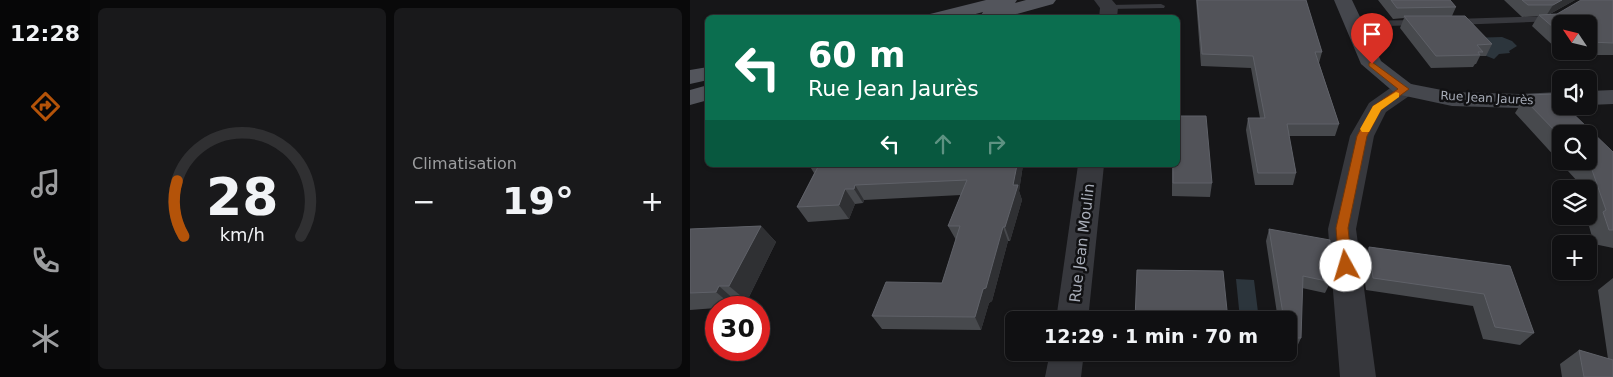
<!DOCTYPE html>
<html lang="fr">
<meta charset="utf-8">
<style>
:root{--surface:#101012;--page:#19191b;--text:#f1f3f6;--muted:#9c9d9f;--line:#303032;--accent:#b45309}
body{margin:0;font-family:"DejaVu Sans",sans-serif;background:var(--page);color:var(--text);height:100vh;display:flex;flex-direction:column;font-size:19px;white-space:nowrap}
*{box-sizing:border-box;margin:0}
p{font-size:16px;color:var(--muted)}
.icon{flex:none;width:28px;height:28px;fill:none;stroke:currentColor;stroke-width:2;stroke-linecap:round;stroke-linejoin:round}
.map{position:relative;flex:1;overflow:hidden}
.sheet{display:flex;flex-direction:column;gap:8px;padding:8px;background:#09090a;width:600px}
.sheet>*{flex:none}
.hud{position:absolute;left:15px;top:15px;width:475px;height:152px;border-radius:8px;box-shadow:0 1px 4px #0004,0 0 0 1px var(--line);background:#0b6e4f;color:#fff;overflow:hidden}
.needle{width:32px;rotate:305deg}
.controls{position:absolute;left:862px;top:15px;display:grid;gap:10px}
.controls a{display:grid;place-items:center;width:45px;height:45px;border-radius:8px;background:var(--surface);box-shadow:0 1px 4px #0004,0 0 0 1px var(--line);font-size:25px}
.speed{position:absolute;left:15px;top:296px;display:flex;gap:10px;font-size:25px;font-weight:700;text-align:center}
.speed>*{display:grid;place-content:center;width:65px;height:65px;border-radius:50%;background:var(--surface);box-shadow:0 1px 4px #0004,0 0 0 1px var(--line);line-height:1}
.speed .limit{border:8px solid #d22;background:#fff;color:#111}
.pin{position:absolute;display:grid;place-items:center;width:42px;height:42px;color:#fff;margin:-51px -21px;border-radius:50% 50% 50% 0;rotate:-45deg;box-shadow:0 0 5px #0007}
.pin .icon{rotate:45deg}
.me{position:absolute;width:55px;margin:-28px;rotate:354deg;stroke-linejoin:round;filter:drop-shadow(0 0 4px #0008)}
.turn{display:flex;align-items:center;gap:18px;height:105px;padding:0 20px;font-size:22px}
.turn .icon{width:65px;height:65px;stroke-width:2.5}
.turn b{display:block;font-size:35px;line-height:42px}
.lanes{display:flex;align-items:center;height:48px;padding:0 20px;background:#0003;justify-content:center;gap:25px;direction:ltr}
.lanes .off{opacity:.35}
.big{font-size:38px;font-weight:800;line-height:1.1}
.sheet .widget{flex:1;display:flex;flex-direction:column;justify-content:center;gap:8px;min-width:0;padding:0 18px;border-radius:8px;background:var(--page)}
.sheet .dial{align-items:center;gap:0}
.dial svg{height:130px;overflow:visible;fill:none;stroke:var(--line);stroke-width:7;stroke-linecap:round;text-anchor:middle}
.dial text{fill:var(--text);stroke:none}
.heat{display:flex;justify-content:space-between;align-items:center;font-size:28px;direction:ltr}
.sheet .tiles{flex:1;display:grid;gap:8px;grid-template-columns:repeat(2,1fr)}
.trip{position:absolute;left:315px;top:311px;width:292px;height:50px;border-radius:8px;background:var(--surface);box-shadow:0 1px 4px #0004,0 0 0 1px var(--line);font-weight:800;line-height:50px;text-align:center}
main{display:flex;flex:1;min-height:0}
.tabs{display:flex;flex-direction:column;width:90px;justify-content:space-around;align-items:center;background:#060607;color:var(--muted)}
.tabs .icon{width:35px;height:35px}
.tabs .selected{color:var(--accent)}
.tabs b{font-size:22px;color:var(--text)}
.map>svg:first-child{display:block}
</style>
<main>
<nav class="tabs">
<b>12:28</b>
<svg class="icon selected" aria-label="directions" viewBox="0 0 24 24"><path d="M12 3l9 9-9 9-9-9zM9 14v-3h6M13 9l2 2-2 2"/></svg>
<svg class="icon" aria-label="music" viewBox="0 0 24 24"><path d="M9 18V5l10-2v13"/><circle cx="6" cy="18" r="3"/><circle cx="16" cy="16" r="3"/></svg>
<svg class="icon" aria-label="phone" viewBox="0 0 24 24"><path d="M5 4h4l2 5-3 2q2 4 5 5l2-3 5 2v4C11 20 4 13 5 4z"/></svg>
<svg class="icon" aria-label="climate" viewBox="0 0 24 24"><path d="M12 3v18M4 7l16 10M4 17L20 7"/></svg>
</nav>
<section class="sheet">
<div class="tiles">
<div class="widget dial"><svg viewBox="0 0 100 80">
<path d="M14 69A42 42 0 1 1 86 69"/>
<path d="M14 69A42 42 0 0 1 10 35" stroke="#b45309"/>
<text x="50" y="56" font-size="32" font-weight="700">28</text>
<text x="50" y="72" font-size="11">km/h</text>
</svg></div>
<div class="widget"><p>Climatisation</p>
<div class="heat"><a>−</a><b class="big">19°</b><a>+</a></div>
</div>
</div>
</section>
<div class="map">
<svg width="923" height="377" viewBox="0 0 923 377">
<rect width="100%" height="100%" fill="#161618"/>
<!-- water -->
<g fill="#2c353c">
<path d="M812,37L822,41L827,46L819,51L820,53L809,54L804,59L794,55L779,38Z"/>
<path d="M546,279L564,280L569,320L550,319Z"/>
</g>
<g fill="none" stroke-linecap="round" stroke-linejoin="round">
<!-- lane -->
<g fill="#37383d" fill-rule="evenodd">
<path d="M471,4L475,6L474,8L419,9L415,7L419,5Z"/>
<path d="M862,16L865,17V21L764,25L760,22L764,19Z"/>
<path d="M727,20L730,21V25L664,27L660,24L664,21Z"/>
</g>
<!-- street -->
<g fill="#37383d" fill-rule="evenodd">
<path d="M404,0H422L428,7L427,18H409L410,8Z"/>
<path d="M714,83L722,84L725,89L722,94L696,112L684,136L666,229L686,377H650L638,229L660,136L679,103L706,84Z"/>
<path d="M388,165H414L398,320H366Z"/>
<path d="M360,352H394L391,377H355Z"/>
</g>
<!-- secondary -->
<g fill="#45474d" fill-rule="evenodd">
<path d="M644,0H662L691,61L721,84L762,92L829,94L871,92V106L829,108L762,106L706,94L671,64Z"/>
<path d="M923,90V104L899,105V91Z"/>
</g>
<!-- primary -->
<g fill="#53555c" fill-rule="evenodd">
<path d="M296,0H327L325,3L336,0H366L363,4L312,18H292L291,15L293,12L271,18H238L240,14Z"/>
<path d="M18,67V80L0,84V70Z"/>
<path d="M18,85V100L0,105V90Z"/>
</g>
</g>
<!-- wall -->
<g fill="#47494d" fill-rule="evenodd">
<path d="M506,0H616L632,52L629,63L649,124L645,136H599L606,173L603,185H565L556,130L558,118H570L561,68L511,66Z"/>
<path d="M688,0H760L766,7L762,16L802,44L796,56H790L786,64H785L783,67L741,68L710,28L714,18L703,19Z"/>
<path d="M814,0H885L860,14H867L923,0V55H907L870,52L842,26L848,16L832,17ZM871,24H899V51H871Z"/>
<path d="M834,99L923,152V248L904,244L899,226L901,224L899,216V189H890L888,182L825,113ZM871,134L899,161H871Z"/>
<path d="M119,165H333L329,191L332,200L320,241H318L302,301L299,303L291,330L192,329L182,316L252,283L266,240L258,226L271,195L174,200L173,203L165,204L159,219L118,222L107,207L124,173Z"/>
<path d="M482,165H488L522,183L520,197L482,196Z"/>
<path d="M71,226L86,242L57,301L47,302L44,307L26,308L0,310V229Z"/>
<path d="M579,229L640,243L646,273L641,285H639L635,293L612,288L611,338L606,349H599V320H588L576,241Z"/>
<path d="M679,247L820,266L844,333L830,345L793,339L783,306L676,290L672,260Z"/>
<path d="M923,278V377H872L870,364L889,350L918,359L908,290Z"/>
</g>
<!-- shaded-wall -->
<g fill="#2f3033">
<path d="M872,0H885L856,16L863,5Z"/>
<path d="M327,165H333L329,191L332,200L320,241L315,227Z"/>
<path d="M165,185L174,200L173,203L164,189Z"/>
<path d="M155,189L165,204L159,219L149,205Z"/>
<path d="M71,226L86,242L57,301L39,286Z"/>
<path d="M313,227L318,241L302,301L299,303L291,330L285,317Z"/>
<path d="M29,286L47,302L44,307L26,292Z"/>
</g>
<!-- building -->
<g fill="#525359" stroke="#5f6168">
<path d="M507,0H616L632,52H625L649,124H597L606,173H568L558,118H575L563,56L512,54Z"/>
<path d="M701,0H760L766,7L707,8Z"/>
<path d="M832,0H872L863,5H838Z"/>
<path d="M891,0H923V43L899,42V24H871V34L849,15L867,14Z"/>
<path d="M714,16H775L802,44L787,45L793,52H788L790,55L746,56Z"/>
<path d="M863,94L871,102V106H875L923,152V230H919L913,212L916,210L901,167L895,161H899V134H871V137L834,99L838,95Z"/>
<path d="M488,116H516L522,183H483V165H488Z"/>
<path d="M129,165H327L323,185H328L315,227H313L296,288L293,289L285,317L182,316L196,282L252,283L270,226H258L277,180L165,185L164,189H155L149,205L107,207Z"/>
<path d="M71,226L39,286H29L26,292L0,293V229Z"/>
<path d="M579,229L640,240V243L644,244L646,273L641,272V282L613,276L611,338H599V320H594Z"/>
<path d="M679,247L820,266L844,333L805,327L794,294L683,278Z"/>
<path d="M447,270L533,271L538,320H445Z"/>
<path d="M889,350L923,360V377H894Z"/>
</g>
<!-- route -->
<path fill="#b45309" stroke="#753606" d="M682,62L719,89L691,110L677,136L658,228L662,266L660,269L656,271L651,269L649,266L646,228L667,136L683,106L708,89L679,66V63Z"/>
<!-- slow -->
<path fill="#f59e0b" d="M706,92L709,93V97L691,110L679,132H672L670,129L683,106Z"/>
<g text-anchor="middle" stroke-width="5" stroke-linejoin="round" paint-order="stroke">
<!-- far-street labels -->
<g font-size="12" fill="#a8adb8" stroke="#111113">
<text transform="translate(797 98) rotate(3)" y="4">Rue Jean Jaurès</text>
</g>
<!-- street labels -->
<g font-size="15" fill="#a8adb8" stroke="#111113">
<text transform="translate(392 243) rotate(-83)" y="5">Rue Jean Moulin</text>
</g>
</g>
</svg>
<div class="controls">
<a><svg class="needle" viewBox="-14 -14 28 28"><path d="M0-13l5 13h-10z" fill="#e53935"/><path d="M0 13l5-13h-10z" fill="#9c9d9f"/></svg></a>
<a><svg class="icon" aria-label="sound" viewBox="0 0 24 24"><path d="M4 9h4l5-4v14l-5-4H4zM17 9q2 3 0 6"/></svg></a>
<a><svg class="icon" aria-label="search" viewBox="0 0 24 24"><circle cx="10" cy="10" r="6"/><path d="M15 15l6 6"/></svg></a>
<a><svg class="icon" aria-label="layers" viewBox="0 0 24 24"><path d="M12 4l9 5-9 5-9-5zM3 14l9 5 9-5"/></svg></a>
<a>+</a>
</div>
<div class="speed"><div class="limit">30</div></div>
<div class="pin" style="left:682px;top:64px;background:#d93025"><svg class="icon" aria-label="arrive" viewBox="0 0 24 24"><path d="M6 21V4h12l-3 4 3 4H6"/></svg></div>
<svg class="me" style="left:656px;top:266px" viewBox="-20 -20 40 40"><circle r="19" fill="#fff"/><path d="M0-13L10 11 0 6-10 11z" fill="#b45309"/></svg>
<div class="trip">12:29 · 1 min · 70 m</div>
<div class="hud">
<div class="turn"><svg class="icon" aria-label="left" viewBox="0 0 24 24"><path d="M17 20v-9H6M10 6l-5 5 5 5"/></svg><div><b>60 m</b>Rue Jean Jaurès</div></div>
<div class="lanes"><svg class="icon" aria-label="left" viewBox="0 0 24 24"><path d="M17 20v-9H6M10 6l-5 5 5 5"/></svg><svg class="icon off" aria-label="ahead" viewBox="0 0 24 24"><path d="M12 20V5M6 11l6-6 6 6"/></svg><svg class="icon off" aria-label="right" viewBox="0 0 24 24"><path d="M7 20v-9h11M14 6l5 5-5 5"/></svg></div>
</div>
</div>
</main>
